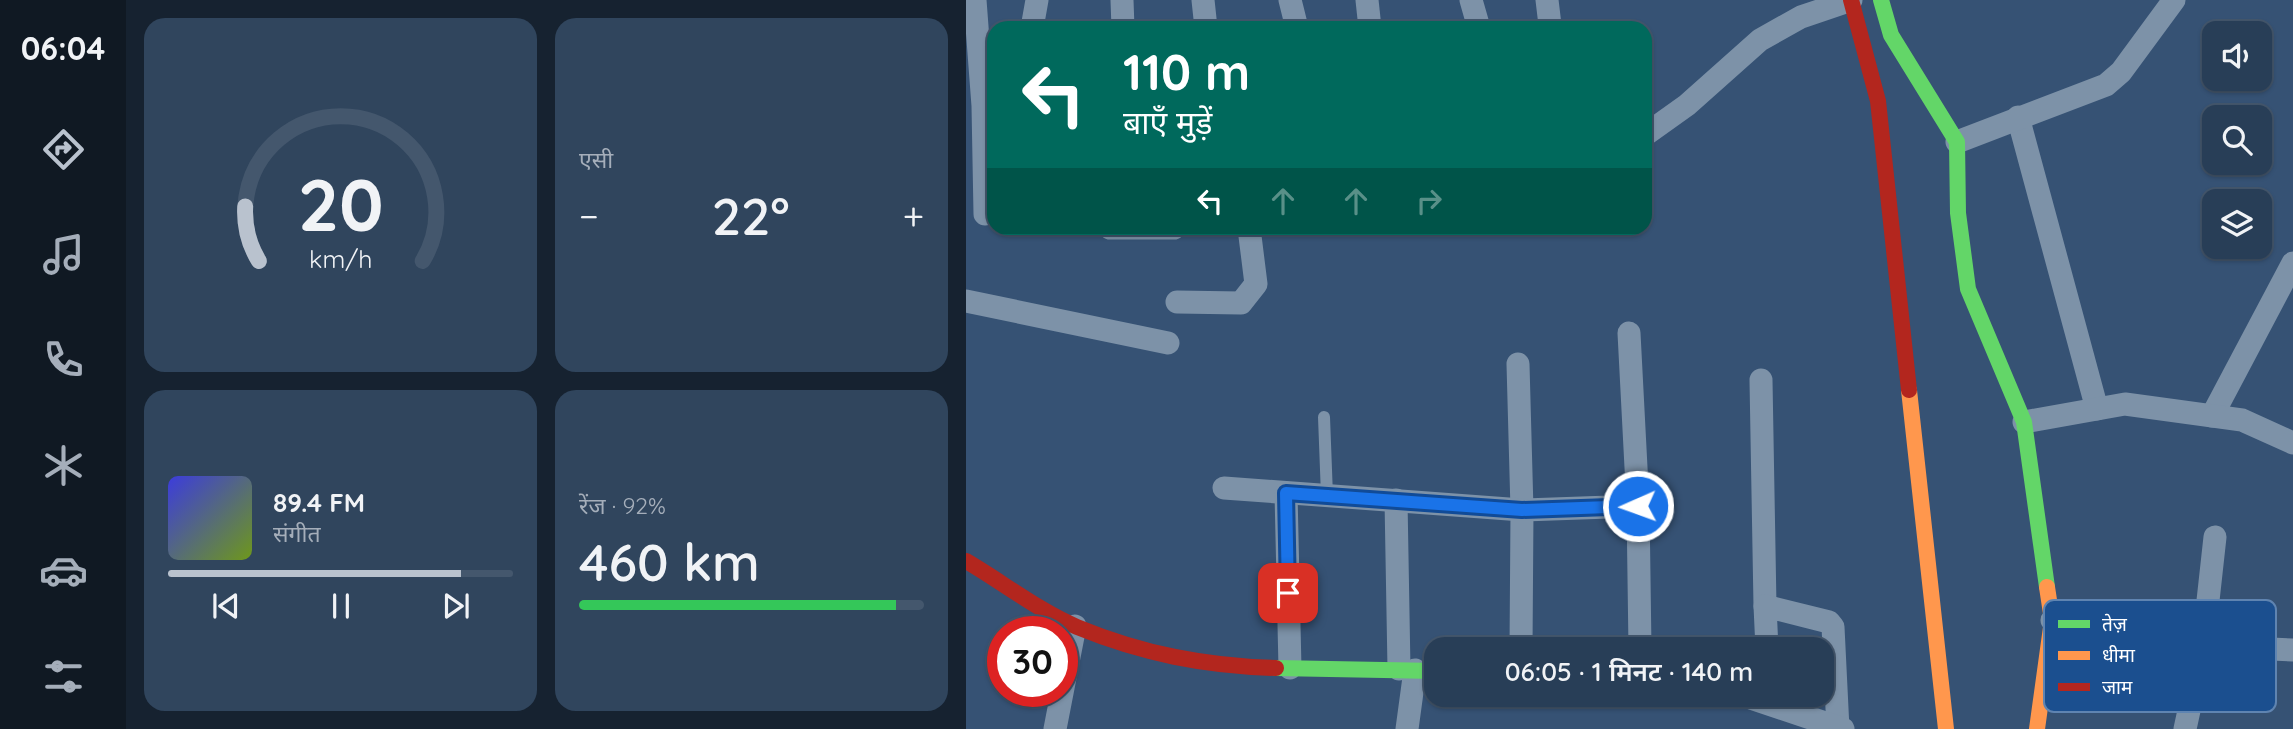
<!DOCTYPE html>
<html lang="hi">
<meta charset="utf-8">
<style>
:root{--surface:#283e57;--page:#30455d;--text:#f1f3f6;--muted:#a5aeba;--line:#44576d;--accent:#b9c2ce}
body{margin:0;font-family:Quicksand,"Noto Sans Devanagari",sans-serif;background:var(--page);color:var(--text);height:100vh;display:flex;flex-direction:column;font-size:26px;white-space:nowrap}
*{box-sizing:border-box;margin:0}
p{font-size:23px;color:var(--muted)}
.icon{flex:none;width:38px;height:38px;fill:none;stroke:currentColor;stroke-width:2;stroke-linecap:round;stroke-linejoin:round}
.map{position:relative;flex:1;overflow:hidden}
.drawer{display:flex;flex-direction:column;gap:18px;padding:18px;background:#162230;width:840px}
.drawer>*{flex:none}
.hud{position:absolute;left:21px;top:21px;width:665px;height:214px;border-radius:21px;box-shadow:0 2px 5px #0004,0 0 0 2px var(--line);background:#00695c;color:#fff;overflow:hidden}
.tools{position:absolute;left:1236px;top:21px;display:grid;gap:14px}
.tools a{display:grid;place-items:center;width:70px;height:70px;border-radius:14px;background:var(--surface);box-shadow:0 2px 5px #0004,0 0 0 2px var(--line);font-size:35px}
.speed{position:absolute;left:21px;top:616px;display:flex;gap:14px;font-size:35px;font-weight:700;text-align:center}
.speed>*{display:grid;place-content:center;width:91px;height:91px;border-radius:50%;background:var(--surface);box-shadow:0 2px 5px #0004,0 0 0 2px var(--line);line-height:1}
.speed .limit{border:10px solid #d22;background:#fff;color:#111}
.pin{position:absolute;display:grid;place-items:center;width:60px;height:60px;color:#fff;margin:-30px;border-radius:14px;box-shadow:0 4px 10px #0006}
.me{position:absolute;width:77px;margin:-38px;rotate:268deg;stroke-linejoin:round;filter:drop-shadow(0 0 5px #0008)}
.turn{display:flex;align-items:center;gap:24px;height:147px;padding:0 21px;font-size:32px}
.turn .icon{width:91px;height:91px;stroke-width:2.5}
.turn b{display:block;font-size:49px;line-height:60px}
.lanes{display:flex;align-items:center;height:66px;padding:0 21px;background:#0003;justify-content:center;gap:35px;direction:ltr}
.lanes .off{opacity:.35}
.big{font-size:52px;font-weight:600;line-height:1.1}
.drawer .card{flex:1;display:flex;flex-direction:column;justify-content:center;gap:10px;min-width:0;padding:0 24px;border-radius:21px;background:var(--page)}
.drawer .dial{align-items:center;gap:0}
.dial svg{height:182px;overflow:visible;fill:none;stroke:var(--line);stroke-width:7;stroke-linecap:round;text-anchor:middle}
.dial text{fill:var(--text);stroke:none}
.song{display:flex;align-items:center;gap:21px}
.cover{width:84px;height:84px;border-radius:10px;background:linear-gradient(135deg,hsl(240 70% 55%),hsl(80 70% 35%))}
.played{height:7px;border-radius:4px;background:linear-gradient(90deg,var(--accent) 85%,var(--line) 85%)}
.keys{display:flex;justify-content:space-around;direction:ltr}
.heat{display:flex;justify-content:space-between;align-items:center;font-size:38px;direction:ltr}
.charge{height:10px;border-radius:5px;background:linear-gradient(90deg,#34c759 92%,var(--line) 0)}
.drawer .tiles{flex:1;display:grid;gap:18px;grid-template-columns:repeat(2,1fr)}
.trip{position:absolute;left:458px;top:637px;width:410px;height:70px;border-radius:21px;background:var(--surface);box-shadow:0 2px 5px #0004,0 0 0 2px var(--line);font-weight:600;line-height:70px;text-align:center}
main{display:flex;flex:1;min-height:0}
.dock{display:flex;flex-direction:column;width:126px;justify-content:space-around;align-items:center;background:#101923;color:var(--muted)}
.dock .icon{width:49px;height:49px}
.dock .current{color:var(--accent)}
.dock b{font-size:32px;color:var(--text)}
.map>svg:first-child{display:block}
</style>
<main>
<nav class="dock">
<b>06:04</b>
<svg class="icon current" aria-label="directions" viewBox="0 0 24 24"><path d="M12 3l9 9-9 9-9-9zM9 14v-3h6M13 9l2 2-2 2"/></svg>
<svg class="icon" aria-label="music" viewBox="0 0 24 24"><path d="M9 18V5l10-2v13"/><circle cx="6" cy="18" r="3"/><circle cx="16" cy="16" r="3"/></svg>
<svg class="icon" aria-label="phone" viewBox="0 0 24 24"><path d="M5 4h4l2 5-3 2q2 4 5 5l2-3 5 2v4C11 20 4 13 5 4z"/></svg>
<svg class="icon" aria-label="climate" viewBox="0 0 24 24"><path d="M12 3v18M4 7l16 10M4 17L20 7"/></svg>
<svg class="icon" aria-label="car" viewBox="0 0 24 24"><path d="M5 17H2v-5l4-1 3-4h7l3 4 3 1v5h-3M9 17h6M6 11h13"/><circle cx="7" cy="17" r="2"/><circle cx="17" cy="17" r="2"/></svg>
<svg class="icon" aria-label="filters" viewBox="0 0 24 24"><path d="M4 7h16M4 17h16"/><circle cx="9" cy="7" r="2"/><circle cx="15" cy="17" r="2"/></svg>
</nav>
<section class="drawer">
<div class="tiles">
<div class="card dial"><svg viewBox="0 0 100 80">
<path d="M14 69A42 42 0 1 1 86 69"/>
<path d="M14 69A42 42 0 0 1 8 45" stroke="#b9c2ce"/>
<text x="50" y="56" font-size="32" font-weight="700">20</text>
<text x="50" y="72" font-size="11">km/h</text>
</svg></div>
<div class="card"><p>एसी</p>
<div class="heat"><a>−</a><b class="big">22°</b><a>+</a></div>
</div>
<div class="card">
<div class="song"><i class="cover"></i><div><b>89.4 FM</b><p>संगीत</p></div></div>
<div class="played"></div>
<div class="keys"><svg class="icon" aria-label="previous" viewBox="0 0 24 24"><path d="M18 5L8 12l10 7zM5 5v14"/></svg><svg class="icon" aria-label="pause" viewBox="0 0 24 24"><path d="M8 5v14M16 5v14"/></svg><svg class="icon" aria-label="next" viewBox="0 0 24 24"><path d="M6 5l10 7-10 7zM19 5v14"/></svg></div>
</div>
<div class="card"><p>रेंज · 92%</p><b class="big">460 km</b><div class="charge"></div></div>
</div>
</section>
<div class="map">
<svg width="1327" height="729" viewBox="0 0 1327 729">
<rect width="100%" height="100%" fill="#365274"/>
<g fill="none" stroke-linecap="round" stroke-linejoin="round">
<!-- lane -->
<path stroke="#7d92a8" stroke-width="12" d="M358,417L361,496"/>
<!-- street -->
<g stroke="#7d92a8" stroke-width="23">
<path d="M9,0L17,106L19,214"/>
<path d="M156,0L157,28"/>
<path d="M237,0L240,28"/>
<path d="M324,0L331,28"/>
<path d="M401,0L404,28"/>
<path d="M505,0L513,28"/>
<path d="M581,0L584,25"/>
<path d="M66,28L71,0"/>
<path d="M1052,117L1131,409"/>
<path d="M679,135L721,105L794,40L835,17L885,0"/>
<path d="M991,142L1140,85L1155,72L1208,0"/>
<path d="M144,228H208"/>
<path d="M0,301L202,343"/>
<path d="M211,302L275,303L290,284L283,228"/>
<path d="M663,333L672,506L674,649"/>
<path d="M552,364L556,510L672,506"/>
<path d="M795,380L799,606"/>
<path d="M1246,416L1327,263"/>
<path d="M1058,422L1159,404L1276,420L1327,443"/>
<path d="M258,488L556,510L555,649"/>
<path d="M320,493L324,668"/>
<path d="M430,500L433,669"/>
<path d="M1086,620L1114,619L1237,646L1327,650"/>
<path d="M801,649L799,606L863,622L867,627L872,729"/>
<path d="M776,695L877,729"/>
<path d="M89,729L109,626"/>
<path d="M441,729L449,670"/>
<path d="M1219,729L1237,646L1249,537"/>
</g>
<!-- fast -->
<g stroke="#63d668" stroke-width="16">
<path d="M915,0L925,35L991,142L992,213L1002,289L1058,422L1081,587"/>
<path d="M310,668L471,671"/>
</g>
<!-- slow -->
<g stroke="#ff974d" stroke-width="16">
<path d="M943,390L980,729"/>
<path d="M1071,729L1086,620L1081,587"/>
</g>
<!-- jam -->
<g stroke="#b3261e" stroke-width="16">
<path d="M885,0L912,101L943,390"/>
<path d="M0,561C36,582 73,611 111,627C177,654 239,666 310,668"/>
</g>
</g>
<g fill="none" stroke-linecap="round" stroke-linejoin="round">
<defs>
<path id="route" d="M322,593L320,493L556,510L672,506"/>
</defs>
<!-- route casing -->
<use href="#route" stroke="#114b97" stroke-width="18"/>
<!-- route -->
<use href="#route" stroke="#1a73e8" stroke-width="12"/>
</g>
<!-- legend -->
<rect x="1078" y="600" width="232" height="112" rx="10" fill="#1b4f8f" stroke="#5f84b1" stroke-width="2"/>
<rect x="1092" y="620" width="32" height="8" fill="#63d668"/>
<rect x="1092" y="651" width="32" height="9" fill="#ff974d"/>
<rect x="1092" y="683" width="32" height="8" fill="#b3261e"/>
<g font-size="19" fill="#fff">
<text x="1136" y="631">तेज़</text>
<text x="1136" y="662">धीमा</text>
<text x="1136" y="694">जाम</text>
</g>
</svg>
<div class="tools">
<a><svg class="icon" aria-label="sound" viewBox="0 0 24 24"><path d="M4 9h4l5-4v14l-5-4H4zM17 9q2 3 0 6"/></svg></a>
<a><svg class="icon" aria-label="search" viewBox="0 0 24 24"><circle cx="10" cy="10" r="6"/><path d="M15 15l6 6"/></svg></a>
<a><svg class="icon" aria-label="layers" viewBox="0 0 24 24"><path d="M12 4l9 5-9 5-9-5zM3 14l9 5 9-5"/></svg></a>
</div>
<div class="speed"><div class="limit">30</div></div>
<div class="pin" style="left:322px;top:593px;background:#d93025"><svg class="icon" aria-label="arrive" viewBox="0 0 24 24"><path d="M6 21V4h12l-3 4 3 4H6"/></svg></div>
<svg class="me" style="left:672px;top:506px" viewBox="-20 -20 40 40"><circle r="17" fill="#1a73e8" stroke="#fff" stroke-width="3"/><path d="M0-11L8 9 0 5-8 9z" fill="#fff"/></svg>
<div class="trip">06:05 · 1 मिनट · 140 m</div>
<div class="hud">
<div class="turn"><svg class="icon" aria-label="left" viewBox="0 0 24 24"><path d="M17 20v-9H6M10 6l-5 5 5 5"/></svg><div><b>110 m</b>बाएँ मुड़ें</div></div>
<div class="lanes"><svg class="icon" aria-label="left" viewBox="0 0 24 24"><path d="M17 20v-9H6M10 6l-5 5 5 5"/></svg><svg class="icon off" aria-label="ahead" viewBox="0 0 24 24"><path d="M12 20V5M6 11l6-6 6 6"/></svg><svg class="icon off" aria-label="ahead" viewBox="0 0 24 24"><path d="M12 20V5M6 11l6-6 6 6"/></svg><svg class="icon off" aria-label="right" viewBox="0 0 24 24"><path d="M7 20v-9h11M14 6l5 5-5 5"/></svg></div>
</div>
</div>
</main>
